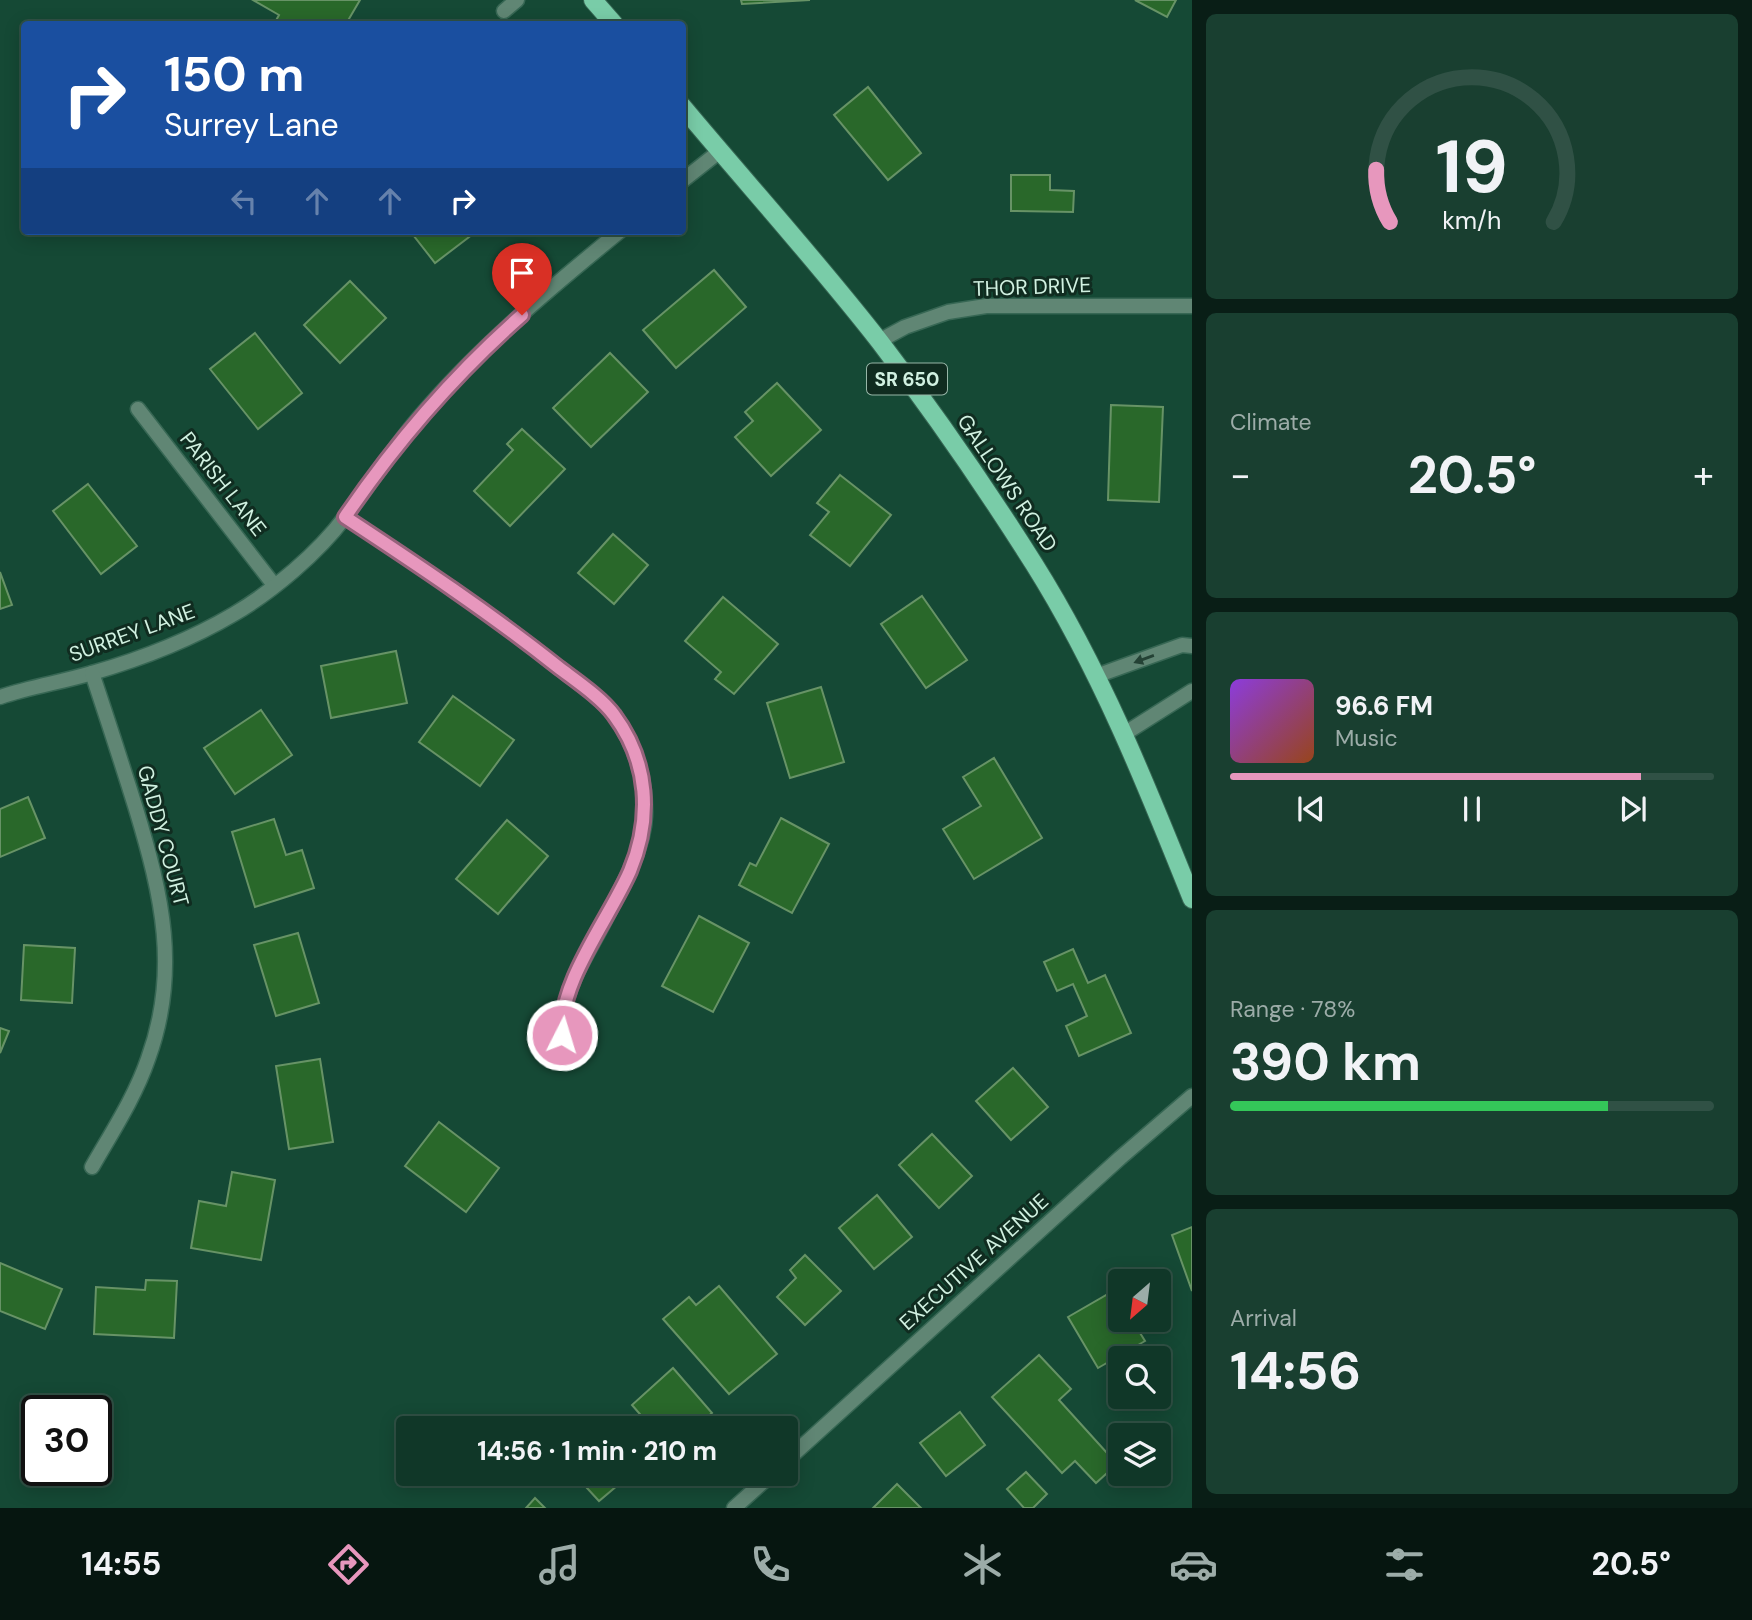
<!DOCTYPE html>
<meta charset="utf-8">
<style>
:root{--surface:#103728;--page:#193f30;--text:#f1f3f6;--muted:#9caca8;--line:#305145;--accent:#e797bd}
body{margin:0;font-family:"DM Sans",sans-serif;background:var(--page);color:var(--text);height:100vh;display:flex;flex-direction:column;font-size:26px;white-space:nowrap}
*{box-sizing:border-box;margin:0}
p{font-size:23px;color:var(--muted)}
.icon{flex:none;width:38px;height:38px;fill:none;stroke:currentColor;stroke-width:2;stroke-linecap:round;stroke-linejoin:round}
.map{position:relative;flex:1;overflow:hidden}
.panel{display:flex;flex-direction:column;gap:14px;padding:14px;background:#091e16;width:560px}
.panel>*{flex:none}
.top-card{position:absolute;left:21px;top:21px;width:665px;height:214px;border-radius:7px;box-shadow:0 4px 18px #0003,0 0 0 2px var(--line);background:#1a4fa0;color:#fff;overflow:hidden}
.needle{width:46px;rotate:208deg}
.controls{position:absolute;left:1108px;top:1269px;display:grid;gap:14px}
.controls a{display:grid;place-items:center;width:63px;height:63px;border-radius:7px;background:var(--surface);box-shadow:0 4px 18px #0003,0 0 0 2px var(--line);font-size:35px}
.speed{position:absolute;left:21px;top:1395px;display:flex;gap:14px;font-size:35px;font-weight:700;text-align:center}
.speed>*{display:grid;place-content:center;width:91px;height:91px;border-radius:50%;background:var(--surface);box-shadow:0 4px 18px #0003,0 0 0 2px var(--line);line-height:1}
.speed .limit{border:4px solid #111;border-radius:10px;background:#fff;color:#111}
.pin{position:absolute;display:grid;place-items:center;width:60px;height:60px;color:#fff;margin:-72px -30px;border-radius:50% 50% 50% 0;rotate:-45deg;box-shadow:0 0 7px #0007}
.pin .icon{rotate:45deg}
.me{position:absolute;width:77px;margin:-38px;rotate:5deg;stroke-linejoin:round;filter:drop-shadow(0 0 5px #0008)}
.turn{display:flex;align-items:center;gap:24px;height:147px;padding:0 28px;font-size:32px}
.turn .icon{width:91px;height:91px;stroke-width:2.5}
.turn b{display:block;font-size:49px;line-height:60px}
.lanes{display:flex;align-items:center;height:66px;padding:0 28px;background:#0003;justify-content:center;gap:35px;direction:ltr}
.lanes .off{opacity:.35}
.big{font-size:52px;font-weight:700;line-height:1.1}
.panel .tile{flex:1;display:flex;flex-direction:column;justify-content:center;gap:10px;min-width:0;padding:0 24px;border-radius:10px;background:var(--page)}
.panel .dial{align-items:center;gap:0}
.dial svg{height:182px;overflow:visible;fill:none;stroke:var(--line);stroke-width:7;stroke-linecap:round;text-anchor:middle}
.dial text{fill:var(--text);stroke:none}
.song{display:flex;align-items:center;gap:21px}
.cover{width:84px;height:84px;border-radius:10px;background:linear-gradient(135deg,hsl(270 70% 55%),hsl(20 70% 35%))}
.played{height:7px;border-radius:4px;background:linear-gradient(90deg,var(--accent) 85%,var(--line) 85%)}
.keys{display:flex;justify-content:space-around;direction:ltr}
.heat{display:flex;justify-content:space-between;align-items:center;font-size:38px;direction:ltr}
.charge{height:10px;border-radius:5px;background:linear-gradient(90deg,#34c759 78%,var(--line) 0)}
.trip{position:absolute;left:396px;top:1416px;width:402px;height:70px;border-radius:7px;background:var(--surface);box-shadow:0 4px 18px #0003,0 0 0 2px var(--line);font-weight:700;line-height:70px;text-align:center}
.tabs{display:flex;height:112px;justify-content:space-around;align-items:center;background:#061610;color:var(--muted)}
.tabs .icon{width:49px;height:49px}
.tabs .on{color:var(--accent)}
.tabs b{font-size:32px;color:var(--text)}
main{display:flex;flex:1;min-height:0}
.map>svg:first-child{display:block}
</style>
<main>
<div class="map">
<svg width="1192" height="1508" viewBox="0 0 1192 1508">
<rect width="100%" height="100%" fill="#154935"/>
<!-- building -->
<g fill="#29682a" stroke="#679366" stroke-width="2">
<path d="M253,0H360L346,24H274L279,15Z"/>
<path d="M741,0H810L742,4Z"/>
<path d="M1135,0H1176L1167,17Z"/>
<path d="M868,87L921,153L888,180L834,115Z"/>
<path d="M1011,175H1050V190L1074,191L1073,212L1011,211Z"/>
<path d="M410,231H477L435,263Z"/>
<path d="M714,270L746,307L676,368L643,330Z"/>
<path d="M350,281L386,318L340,363L304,325Z"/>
<path d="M255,333L302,393L258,429L210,369Z"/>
<path d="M610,353L648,392L591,447L553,408Z"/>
<path d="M777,383L821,430L771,476L735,437L753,421L745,412Z"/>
<path d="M1111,405L1163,407L1159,502L1108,500Z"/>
<path d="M522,429L565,469L510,526L474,491L513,450L507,444Z"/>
<path d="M840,475L891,515L850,566L810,535L829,512L817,503Z"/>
<path d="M88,484L137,546L101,574L53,511Z"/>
<path d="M613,534L648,565L614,604L578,573Z"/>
<path d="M0,572L12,605L0,609Z"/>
<path d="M922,596L967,660L926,688L881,624Z"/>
<path d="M723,597L778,644L734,694L715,679L721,672L685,641Z"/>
<path d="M396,651L407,703L331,718L321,666Z"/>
<path d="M821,687L844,762L790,778L767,703Z"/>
<path d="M453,696L514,740L480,786L419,742Z"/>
<path d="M261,710L292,755L235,794L204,748Z"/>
<path d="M994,758L1042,838L974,879L943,829L981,806L963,777Z"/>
<path d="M28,797L45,838L0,857V809Z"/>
<path d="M781,818L829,844L792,913L739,885L750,863L756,866Z"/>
<path d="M274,819L286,855L302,850L314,888L255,907L232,832Z"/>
<path d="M507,820L548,856L498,914L456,879Z"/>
<path d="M699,916L749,943L713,1012L662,986Z"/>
<path d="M298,933L319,1003L276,1016L254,945Z"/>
<path d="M24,945L75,948L72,1003L21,1000Z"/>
<path d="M1073,949L1088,983L1105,975L1131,1033L1079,1056L1066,1026L1087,1016L1073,984L1057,991L1044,962Z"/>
<path d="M0,1028L9,1031L0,1053Z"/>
<path d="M320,1059L333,1142L289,1149L276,1066Z"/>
<path d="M1013,1068L1048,1107L1011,1140L976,1101Z"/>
<path d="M439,1122L499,1168L466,1212L405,1166Z"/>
<path d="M932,1134L972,1176L939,1208L899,1165Z"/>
<path d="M232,1172L275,1180L261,1260L191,1248L199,1201L226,1206Z"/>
<path d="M877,1195L912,1237L874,1269L839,1228Z"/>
<path d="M1192,1227V1291L1172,1235Z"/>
<path d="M805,1255L841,1291L805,1325L777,1297L796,1278L790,1270Z"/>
<path d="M0,1263L62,1289L45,1329L0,1311Z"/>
<path d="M146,1280L177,1281L174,1338L94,1334L96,1287L145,1290Z"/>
<path d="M719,1286L777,1354L729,1394L663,1319L689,1297L696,1305Z"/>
<path d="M1115,1290L1120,1300V1320H1132L1145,1341L1098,1368L1068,1317Z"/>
<path d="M1039,1355L1071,1389L1059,1400L1117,1464L1096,1483L1075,1461L1062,1473L992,1397Z"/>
<path d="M673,1368L712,1413L694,1428H652L632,1405Z"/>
<path d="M960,1412L985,1445L946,1476L920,1443Z"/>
<path d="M1026,1472L1047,1494L1033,1508H1024L1007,1489Z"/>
<path d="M574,1474H631L599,1501Z"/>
<path d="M897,1484L921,1508H873Z"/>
<path d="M535,1498L545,1508H526Z"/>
</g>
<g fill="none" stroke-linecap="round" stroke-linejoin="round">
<defs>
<g id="lane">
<path d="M504,11L517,0"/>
<path d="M1096,676L1182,645L1192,646"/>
<path d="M1124,734L1192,691"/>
</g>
<g id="street">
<path d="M682,181L720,151"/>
<path d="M879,341L905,327L948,312L986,306H1192"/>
<path d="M138,409L274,585"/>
<path d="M345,517C418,565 490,613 558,667C575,681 603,699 615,716C635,745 646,780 645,816C644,850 618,894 603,924C578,971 551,1008 567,1063"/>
<path d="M0,697C30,687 62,682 92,673C141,659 190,640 234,614C273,591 318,553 345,517C370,484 392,450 418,419C477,349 549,289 620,231"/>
<path d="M92,1167C112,1132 135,1097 148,1059C180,971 162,895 136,809C122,764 107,718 92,673"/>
<path d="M786,1461L1120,1158L1192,1096"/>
<path d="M734,1508L772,1474"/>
</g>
<g id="primary">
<path d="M593,0L614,24"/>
<path d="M682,106C748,185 817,261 880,342C935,414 986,488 1034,564C1100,669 1146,784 1192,899"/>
</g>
</defs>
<!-- lane casing -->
<use href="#lane" stroke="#376754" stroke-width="17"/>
<!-- street casing -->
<use href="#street" stroke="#376754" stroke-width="17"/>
<!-- primary casing -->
<use href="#primary" stroke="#376754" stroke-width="20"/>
<!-- lane -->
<use href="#lane" stroke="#608674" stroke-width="14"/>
<!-- street -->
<use href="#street" stroke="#608674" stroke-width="14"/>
<!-- primary -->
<use href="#primary" stroke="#79cca8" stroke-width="18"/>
</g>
<!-- one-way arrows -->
<defs><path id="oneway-solid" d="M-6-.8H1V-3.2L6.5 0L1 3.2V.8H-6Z" transform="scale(1.75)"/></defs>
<use fill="#244235" href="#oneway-solid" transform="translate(1144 659) rotate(160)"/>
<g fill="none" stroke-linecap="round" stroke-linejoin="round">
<defs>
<path id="route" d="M522,315C454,375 396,442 345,517C418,565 490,613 558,667C575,680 602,698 614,715C649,762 652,818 630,871C609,919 558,983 562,1035"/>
</defs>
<!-- route casing -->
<use href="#route" stroke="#96627b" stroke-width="18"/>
<!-- route -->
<use href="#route" stroke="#e797bd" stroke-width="12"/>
</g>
<g text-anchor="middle" stroke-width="6" stroke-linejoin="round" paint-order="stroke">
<!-- shield labels -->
<rect fill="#102c20" stroke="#97b6a7" stroke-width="2" x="867" y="363.5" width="80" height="31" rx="5"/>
<g font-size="19" font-weight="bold" fill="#d1f1e1">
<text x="907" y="386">SR 650</text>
</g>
<!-- street labels -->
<g font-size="21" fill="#d1f1e1" stroke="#102c20">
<text transform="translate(1032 287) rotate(-2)" y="7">THOR DRIVE</text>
<text transform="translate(1007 483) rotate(56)" y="7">GALLOWS ROAD</text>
<text transform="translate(223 484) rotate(52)" y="7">PARISH LANE</text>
<text transform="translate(132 633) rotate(-20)" y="7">SURREY LANE</text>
<text transform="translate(163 836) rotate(75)" y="7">GADDY COURT</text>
<text transform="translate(974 1262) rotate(-42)" y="7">EXECUTIVE AVENUE</text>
</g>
</g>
</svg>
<div class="controls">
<a><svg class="needle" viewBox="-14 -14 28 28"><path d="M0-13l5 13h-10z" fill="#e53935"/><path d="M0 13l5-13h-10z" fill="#9caca8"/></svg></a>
<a><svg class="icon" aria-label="search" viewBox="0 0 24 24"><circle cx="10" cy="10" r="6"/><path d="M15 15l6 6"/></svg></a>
<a><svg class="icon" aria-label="layers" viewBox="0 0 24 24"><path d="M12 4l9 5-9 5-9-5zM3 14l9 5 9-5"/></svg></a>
</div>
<div class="speed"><div class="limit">30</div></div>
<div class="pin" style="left:522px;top:315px;background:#d93025"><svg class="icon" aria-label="arrive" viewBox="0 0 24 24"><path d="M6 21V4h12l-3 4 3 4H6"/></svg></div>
<svg class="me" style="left:562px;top:1035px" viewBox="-20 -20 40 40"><circle r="17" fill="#e797bd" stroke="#fff" stroke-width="3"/><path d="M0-11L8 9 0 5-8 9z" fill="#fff"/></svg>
<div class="trip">14:56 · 1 min · 210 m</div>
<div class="top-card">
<div class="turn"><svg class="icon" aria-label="right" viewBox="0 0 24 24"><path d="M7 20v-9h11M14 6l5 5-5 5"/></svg><div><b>150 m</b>Surrey Lane</div></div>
<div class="lanes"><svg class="icon off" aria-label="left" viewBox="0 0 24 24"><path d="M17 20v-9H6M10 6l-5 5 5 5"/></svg><svg class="icon off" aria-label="ahead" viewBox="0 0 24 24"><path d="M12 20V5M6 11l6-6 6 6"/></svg><svg class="icon off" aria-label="ahead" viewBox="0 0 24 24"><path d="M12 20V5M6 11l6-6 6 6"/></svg><svg class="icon" aria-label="right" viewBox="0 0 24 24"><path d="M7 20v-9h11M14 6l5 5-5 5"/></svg></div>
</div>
</div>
<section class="panel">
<div class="tile dial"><svg viewBox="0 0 100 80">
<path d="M14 69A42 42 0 1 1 86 69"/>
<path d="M14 69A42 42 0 0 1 8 46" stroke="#e797bd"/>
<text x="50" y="56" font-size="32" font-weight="700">19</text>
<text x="50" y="72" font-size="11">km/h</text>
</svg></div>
<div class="tile"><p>Climate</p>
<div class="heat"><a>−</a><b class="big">20.5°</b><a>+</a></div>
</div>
<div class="tile">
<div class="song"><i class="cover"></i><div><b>96.6 FM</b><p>Music</p></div></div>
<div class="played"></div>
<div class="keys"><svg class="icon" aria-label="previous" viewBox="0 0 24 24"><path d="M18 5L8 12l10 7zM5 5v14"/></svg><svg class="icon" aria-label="pause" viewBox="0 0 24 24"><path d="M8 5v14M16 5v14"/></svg><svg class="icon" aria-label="next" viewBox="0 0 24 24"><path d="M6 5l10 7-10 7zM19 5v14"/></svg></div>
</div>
<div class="tile"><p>Range · 78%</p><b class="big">390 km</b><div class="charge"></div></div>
<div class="tile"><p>Arrival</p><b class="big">14:56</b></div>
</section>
</main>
<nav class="tabs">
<b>14:55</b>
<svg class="icon on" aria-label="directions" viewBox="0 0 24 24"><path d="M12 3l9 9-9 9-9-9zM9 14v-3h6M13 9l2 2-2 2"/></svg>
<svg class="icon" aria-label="music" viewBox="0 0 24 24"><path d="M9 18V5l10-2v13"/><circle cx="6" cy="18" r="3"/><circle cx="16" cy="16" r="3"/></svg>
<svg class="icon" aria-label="phone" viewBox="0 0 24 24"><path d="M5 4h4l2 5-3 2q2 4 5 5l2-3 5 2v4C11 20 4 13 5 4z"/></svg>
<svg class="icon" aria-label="climate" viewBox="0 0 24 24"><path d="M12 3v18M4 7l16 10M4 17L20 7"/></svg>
<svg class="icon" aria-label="car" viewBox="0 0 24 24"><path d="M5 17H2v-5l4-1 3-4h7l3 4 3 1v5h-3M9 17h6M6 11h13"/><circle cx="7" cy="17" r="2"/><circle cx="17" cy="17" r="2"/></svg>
<svg class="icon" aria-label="filters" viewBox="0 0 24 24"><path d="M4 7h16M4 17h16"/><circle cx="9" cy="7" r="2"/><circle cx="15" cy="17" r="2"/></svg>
<b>20.5°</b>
</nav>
